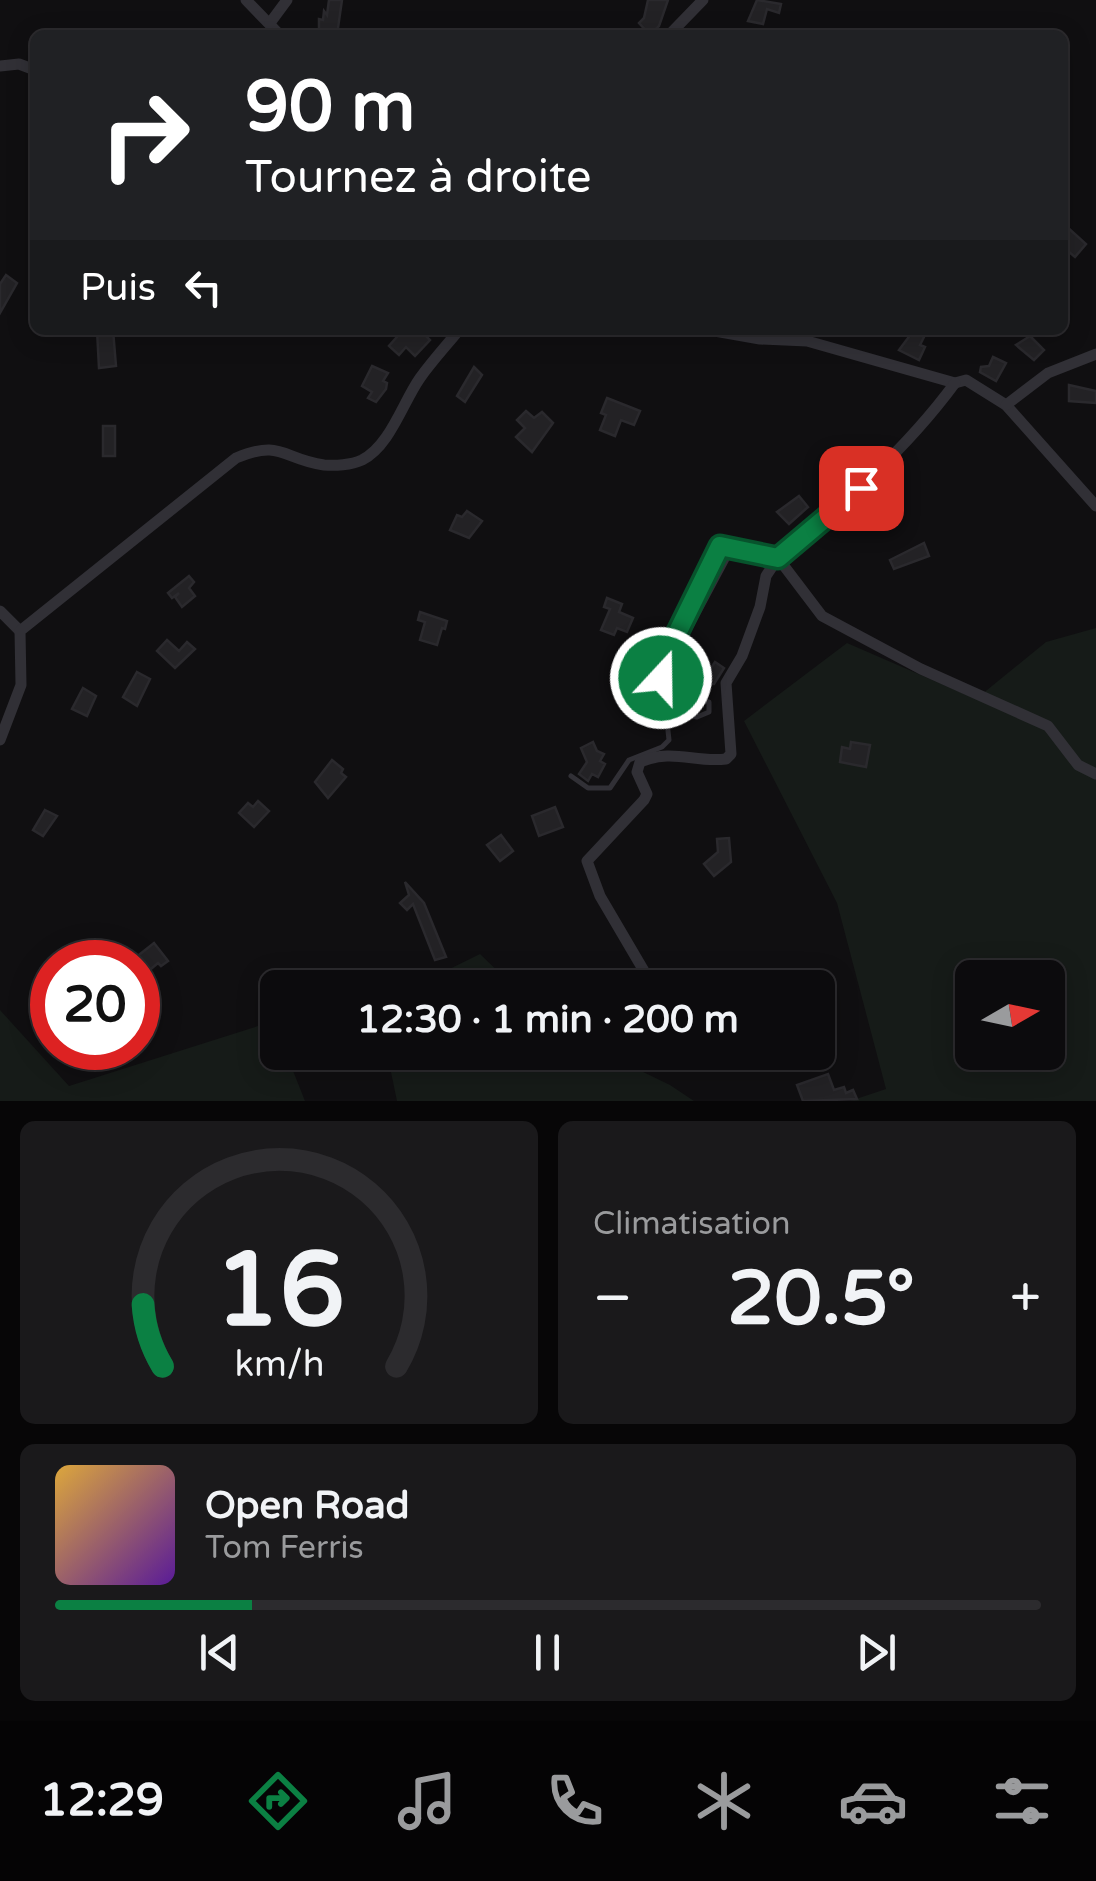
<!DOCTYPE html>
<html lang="fr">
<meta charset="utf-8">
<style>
:root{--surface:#0c0b0d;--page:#1a191b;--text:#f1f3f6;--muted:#9a9b9d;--line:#2c2b2e;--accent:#0b8043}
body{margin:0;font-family:"Varela Round",sans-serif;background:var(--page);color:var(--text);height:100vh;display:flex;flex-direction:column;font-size:38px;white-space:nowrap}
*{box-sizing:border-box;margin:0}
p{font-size:32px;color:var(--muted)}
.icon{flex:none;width:55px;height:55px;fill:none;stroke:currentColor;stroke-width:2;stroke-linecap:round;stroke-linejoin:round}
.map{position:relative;height:1101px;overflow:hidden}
.drawer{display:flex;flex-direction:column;gap:20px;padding:20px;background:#070607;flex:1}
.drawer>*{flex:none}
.top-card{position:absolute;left:30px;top:30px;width:1038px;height:305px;border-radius:15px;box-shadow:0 5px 25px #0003,0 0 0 2px var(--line);background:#202124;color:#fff;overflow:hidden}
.needle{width:65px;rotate:81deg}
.tools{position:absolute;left:955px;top:960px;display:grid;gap:20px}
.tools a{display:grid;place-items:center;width:110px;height:110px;border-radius:15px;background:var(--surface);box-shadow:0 5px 25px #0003,0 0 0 2px var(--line);font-size:50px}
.speed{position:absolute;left:30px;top:940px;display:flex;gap:20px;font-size:50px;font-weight:700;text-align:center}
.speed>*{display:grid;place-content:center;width:130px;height:130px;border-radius:50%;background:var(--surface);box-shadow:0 5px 25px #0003,0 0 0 2px var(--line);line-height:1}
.speed .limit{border:15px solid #d22;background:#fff;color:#111}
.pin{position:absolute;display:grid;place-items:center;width:85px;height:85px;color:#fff;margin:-42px;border-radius:20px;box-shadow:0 5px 15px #0006}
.me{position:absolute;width:110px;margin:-55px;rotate:21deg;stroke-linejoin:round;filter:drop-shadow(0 0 8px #0008)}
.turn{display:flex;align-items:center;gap:35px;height:210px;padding:0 50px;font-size:45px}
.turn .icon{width:130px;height:130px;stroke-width:2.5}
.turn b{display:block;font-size:70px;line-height:85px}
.then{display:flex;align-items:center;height:95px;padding:0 50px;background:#0003;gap:20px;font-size:38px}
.big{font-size:75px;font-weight:800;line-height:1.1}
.drawer .widget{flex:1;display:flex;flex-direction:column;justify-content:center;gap:15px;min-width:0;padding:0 35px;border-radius:15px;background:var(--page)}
.drawer .dial{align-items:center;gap:0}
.dial svg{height:260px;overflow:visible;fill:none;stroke:var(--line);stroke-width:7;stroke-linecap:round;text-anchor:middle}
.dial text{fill:var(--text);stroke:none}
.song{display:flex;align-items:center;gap:30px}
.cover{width:120px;height:120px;border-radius:15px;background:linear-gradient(135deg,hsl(40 70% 55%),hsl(270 70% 35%))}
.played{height:10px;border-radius:5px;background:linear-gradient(90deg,var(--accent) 20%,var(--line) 20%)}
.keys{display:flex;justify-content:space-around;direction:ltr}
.heat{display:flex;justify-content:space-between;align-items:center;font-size:55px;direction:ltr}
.drawer .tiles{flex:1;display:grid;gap:20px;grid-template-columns:1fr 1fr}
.widget:last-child{grid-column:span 2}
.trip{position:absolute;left:260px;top:970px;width:575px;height:100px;border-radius:15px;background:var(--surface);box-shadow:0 5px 25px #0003,0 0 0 2px var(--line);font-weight:800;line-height:100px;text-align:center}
.dock{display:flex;height:160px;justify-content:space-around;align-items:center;background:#050405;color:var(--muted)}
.dock .icon{width:70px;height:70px}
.dock .active{color:var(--accent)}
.dock b{font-size:45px;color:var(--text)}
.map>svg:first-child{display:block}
</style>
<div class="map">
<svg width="1096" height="1101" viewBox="0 0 1096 1101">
<rect width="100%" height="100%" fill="#100f11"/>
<!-- green -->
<g fill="#161b18" fill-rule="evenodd">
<path d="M1096,628V1101H850L886,1089L837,903L744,721L847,643L976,699L1046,642ZM972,978H1048V1052H972Z"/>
<path d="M480,954L514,987H413Z"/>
<path d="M0,1010L69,1086L274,1021L278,1052L286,1053L305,1101H0Z"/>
<path d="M387,1053H604L670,1085L694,1101H397Z"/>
</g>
<!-- building -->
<g fill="#232225" stroke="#2a292d" stroke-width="2.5">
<path d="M329,0H342L337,35L319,34V19L323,20L324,11L327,15Z"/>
<path d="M648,0H668L659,26L650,35L639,23L644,18Z"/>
<path d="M757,0L781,4L779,13L767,9L763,24L748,21Z"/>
<path d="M1066,226L1086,244L1075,257L1062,246V230Z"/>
<path d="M6,275L17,283L0,313V284Z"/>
<path d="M97,330H113L116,366L99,368Z"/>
<path d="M403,330H420L430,340L415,356L406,347L399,355L389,346Z"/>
<path d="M914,330L924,337L920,345L925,347L919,360L899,350Z"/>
<path d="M1030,336L1044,350L1034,360L1016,345Z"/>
<path d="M993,357L1006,363L996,381L980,372L981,367L989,366Z"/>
<path d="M372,366L388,373L383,381L387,383L386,389L376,402L368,398L372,392L362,386Z"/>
<path d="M474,367L482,375L465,402L457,396Z"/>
<path d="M1069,385L1096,391V403L1069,401Z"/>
<path d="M607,398L640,411L634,425L621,420L615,436L600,430L606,415L601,413Z"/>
<path d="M526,411L534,418L542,412L553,423L532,452L516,437L525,428L517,420Z"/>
<rect x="103" y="426" width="12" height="30"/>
<path d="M799,496L808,507L789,524L777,512Z"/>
<path d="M467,511L482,521L469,538L450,530L457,515L462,517Z"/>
<path d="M924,543L929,556L894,569L890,560Z"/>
<path d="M189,576L194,582L189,588L195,596L182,607L175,597L179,593L172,598L168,593Z"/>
<path d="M607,598L622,604L619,612L633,618L627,632L617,628L614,635L601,630L610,609L604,607Z"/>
<path d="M420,612L447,621L445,629L442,628L437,645L420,640L425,622L418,620Z"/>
<path d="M167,640L179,651L187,642L195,649L175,668L157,651Z"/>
<path d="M681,662H690L689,674H707L715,662L724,668L714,684H703L704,695L692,694V686H686V678L680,671Z"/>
<path d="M137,672L150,679L137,706L123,697Z"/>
<path d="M83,688L96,696L87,716L72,709Z"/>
<path d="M593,742L597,751L604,754L600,761L605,764L598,777L592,774L588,781L579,774L587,762L581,748Z"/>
<path d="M851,742L870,745L866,767L840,762L842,747L850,749Z"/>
<path d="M332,760L343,769L341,773L346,777L328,798L315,782Z"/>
<path d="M258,801L269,811L254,827L239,813L248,803L253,807Z"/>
<path d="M555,807L563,827L539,836L532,816Z"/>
<path d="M45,810L57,816L43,836L33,830Z"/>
<path d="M501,835L513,851L500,861L487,845Z"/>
<path d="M729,838L731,862L714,876L704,864L718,852L717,839Z"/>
<path d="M405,882L424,903L446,957L435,960L413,904L407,910L400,903L409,895Z"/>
<path d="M154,943L168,961L161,966L158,963L138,980V962H130Z"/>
<path d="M82,1048L95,1051L93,1055L100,1059L95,1069L86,1064L83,1069L76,1065Z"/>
<path d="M828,1074L834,1090L844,1087L846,1093L853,1090L857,1099L803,1101L797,1085Z"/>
</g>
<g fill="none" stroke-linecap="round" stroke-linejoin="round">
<!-- lane -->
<g stroke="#313036" stroke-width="5">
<path d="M688,703L695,700L709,702V712L697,717L690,715L688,703L673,692L670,666L733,548"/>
<path d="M571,776L588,788H610L629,760L662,747L669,740L661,665L720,546L775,557"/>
</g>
<!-- street -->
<g stroke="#313036" stroke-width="11">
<path d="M246,0L280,35"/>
<path d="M270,23L287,0"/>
<path d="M669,35L703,0"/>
<path d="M0,66L19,64L35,70"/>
<path d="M709,330L760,339L807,341L955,383L966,380L1006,405L1096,506"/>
<path d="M955,383C905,451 843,504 778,558L822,616L921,669L1048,726L1078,765L1096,774"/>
<path d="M1006,405L1048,373L1096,354"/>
<path d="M0,611L20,631"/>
<path d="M0,740L21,685L20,631L236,458C282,439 282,459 324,465C335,466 351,465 362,460C390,446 403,402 420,378C432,361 446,346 459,330"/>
<path d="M654,988L600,896L587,861L644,800L647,794L637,772L640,762C673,748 694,763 726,759L731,754L726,683L742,656L760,607L766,576L778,558"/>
<path d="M739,1052L740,1061"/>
</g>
</g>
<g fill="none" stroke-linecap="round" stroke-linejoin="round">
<defs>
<path id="route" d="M661,678L662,664L720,546L778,558L861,488"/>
</defs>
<!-- route casing -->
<use href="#route" stroke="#07532c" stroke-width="25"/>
<!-- route -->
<use href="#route" stroke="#0b8043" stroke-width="18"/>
</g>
</svg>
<div class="tools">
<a><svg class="needle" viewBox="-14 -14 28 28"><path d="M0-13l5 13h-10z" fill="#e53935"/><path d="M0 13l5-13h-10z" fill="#9a9b9d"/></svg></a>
</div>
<div class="speed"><div class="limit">20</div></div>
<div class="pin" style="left:861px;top:488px;background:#d93025"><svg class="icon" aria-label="arrive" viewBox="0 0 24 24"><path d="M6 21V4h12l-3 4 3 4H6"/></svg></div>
<svg class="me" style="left:661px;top:678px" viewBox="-20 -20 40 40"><circle r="17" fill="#0b8043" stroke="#fff" stroke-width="3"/><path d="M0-11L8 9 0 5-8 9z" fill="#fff"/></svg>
<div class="trip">12:30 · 1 min · 200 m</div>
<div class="top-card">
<div class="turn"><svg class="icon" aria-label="right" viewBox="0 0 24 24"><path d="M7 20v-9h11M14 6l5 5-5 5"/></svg><div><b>90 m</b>Tournez à droite</div></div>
<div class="then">Puis<svg class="icon" aria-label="left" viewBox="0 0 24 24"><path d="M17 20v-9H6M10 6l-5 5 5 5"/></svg></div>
</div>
</div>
<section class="drawer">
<div class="tiles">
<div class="widget dial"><svg viewBox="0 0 100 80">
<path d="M14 69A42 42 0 1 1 86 69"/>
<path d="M14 69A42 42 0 0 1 8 50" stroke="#0b8043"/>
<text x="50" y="56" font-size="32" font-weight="700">16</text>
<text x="50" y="72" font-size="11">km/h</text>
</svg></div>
<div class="widget"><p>Climatisation</p>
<div class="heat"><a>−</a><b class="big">20.5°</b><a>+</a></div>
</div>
<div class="widget">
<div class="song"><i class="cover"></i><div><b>Open Road</b><p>Tom Ferris</p></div></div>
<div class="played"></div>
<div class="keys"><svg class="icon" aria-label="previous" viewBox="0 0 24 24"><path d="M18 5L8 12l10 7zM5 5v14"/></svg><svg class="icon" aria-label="pause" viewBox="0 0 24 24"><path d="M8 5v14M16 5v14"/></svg><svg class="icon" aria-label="next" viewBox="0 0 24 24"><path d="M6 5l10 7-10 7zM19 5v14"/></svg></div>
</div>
</div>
</section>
<nav class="dock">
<b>12:29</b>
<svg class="icon active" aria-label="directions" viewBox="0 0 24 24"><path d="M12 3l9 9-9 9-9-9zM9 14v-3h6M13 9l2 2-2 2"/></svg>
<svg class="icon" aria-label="music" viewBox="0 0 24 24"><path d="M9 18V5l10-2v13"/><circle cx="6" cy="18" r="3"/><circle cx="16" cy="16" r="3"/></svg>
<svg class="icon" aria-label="phone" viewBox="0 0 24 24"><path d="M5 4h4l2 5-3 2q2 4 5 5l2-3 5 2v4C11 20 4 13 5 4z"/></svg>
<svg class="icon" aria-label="climate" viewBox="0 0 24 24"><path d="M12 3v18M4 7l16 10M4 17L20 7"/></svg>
<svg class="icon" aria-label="car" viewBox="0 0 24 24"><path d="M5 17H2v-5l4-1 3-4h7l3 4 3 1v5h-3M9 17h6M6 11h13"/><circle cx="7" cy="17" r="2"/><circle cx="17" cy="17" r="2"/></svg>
<svg class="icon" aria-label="filters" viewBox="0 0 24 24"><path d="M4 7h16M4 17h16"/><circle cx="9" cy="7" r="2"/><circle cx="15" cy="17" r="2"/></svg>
</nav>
